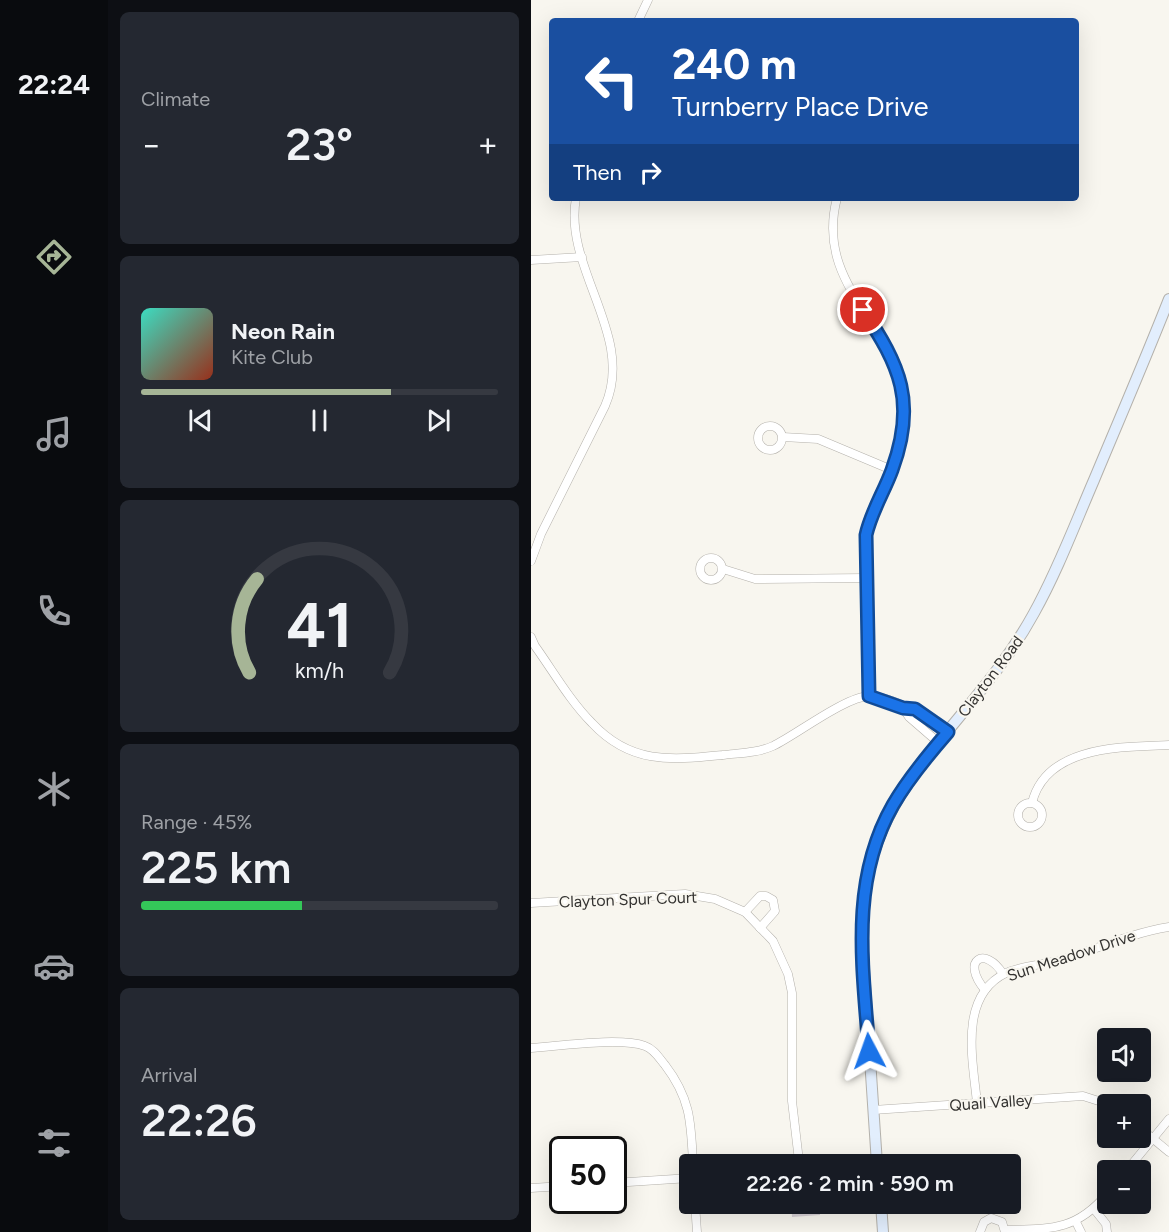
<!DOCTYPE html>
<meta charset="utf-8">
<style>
:root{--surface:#171b24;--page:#242831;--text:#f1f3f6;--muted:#9ea1a6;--line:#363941;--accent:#a6b596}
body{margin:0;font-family:Figtree,sans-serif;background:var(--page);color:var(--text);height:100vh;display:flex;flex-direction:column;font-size:22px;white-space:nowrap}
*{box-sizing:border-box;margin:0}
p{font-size:20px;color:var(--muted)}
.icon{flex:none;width:33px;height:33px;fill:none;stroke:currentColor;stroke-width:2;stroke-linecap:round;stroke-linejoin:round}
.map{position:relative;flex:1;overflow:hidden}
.panel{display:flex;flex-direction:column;gap:12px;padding:12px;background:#0d0f14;width:423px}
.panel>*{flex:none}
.top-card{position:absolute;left:18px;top:18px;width:530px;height:183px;border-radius:6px;box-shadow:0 6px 24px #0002;background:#1a4fa0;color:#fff;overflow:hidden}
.buttons{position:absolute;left:566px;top:1028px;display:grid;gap:12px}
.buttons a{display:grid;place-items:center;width:54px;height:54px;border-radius:6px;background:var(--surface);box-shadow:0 6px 24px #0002;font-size:30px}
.speed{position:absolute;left:18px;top:1136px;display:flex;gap:12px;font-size:30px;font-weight:700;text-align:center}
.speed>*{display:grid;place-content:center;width:78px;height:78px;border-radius:50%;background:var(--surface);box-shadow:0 6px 24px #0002;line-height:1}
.speed .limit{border:3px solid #111;border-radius:9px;background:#fff;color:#111}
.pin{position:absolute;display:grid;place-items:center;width:51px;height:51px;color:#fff;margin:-26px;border:3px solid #fff;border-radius:50%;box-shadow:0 2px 6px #0007}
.me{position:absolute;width:66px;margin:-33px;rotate:356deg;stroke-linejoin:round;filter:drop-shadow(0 0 4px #0008)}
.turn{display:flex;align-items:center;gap:21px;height:126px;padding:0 24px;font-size:27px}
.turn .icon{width:78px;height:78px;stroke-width:2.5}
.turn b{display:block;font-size:42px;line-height:51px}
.then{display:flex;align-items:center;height:57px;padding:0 24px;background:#0003;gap:12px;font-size:22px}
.big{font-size:45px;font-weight:600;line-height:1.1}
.panel .tile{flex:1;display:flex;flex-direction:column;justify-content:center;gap:9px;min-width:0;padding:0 21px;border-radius:9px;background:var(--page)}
.panel .dial{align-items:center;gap:0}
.dial svg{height:156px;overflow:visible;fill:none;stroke:var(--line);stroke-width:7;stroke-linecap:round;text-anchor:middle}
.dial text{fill:var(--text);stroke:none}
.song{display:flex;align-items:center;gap:18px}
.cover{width:72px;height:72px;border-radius:9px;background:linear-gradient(135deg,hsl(170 70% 55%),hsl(10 70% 35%))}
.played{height:6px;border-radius:3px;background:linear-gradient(90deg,var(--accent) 70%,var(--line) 70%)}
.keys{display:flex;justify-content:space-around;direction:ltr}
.heat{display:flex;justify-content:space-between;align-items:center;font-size:33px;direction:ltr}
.charge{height:9px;border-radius:4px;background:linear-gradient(90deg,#34c759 45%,var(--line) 0)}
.trip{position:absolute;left:148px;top:1154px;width:342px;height:60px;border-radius:6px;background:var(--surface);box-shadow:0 6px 24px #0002;font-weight:600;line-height:60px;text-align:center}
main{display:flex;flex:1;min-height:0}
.tabs{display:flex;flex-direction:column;width:108px;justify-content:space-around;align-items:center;background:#090b0e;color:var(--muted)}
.tabs .icon{width:42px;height:42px}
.tabs .active{color:var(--accent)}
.tabs b{font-size:27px;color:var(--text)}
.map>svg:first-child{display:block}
</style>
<main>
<nav class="tabs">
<b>22:24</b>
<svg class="icon active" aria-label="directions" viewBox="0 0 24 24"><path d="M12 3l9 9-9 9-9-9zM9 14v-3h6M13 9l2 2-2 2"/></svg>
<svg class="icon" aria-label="music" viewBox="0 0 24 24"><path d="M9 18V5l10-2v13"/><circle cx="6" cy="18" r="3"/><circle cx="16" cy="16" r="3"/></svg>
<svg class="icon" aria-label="phone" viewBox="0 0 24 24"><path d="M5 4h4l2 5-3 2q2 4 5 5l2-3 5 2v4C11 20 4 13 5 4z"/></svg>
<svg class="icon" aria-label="climate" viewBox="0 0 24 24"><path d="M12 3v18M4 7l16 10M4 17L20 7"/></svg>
<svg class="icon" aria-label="car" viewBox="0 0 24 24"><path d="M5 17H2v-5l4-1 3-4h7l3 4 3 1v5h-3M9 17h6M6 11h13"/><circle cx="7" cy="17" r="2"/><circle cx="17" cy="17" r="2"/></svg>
<svg class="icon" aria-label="filters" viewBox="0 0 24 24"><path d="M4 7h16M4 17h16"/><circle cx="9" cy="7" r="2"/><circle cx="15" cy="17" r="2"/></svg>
</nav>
<section class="panel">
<div class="tile"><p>Climate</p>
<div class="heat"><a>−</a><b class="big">23°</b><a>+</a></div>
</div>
<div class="tile">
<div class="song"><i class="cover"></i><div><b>Neon Rain</b><p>Kite Club</p></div></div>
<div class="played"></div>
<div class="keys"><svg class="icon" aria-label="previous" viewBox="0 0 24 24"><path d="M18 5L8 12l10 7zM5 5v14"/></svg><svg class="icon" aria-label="pause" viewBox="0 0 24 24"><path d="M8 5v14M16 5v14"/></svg><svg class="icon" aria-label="next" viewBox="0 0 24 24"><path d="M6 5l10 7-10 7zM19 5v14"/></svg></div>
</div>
<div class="tile dial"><svg viewBox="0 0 100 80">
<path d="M14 69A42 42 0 1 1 86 69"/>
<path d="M14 69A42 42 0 0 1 18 21" stroke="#a6b596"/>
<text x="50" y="56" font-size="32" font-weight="700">41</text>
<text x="50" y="72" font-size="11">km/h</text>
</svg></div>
<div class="tile"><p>Range · 45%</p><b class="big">225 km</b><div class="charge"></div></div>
<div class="tile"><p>Arrival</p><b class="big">22:26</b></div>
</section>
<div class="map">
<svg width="638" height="1232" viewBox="0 0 638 1232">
<rect width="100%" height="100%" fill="#f8f6ef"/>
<!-- building -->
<path fill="#d5cfd4" d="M260,1203H288L289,1215L261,1217Z"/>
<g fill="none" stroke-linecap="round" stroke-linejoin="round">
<defs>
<g id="minor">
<path d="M107,21L117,0"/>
<path d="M306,198C282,290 372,326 373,409C374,455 344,491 335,535L338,696"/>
<path d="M0,260L51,257"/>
<circle cx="239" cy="438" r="12"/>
<path d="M252,437L287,439L361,470"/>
<circle cx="180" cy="569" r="11"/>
<path d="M0,561L10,534L74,406C105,336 32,269 45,198"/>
<path d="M192,569L224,579L335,578"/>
<path d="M0,637L4,646C22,671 39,701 61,723C100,765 141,760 192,755C209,753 226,753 242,746C265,735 315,696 339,696C364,697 397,718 417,732"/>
<path d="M372,708L378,717L408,743"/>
<circle cx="499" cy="815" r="12"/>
<path d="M501,803C515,745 592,747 638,745"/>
<path d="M0,903L154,894L184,899L214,912L242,941L257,974L261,993V1101L268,1161"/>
<path d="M214,912L229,896H235L242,900L244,911L229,928"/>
<path d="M454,990C429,960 454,945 472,974"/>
<path d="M0,1048C29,1046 89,1037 114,1046C123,1049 128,1058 134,1065C160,1099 160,1123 162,1164"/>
<path d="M446,1103C442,1061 427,996 475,973C493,965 513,965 533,959C568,948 601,933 638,927"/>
<path d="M342,1110L552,1096L577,1104"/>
<path d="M609,1128L638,1152"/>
<path d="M256,1164L268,1161L346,1164"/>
<path d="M596,1170L638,1119"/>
<path d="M82,1183L159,1178"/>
<path d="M0,1188L32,1186"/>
<path d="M164,1203L166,1232"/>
<path d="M563,1209L575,1224L576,1232"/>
<path d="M545,1222L550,1232"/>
<path d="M474,1230C519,1229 545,1231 576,1194"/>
<path d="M449,1232L453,1222L460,1218L471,1222L474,1232"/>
</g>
<g id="secondary">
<path d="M346,1164L330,924C336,781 441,727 503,613C527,570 544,524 563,480C588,420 614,360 638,299"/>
<path d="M350,1203L352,1232"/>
</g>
</defs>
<!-- minor casing -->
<use href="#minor" stroke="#b4b1ab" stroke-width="9"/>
<!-- secondary casing -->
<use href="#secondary" stroke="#b4b1ab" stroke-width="12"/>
<!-- minor -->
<use href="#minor" stroke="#fff" stroke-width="8"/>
<!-- secondary -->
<use href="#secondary" stroke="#e2eefd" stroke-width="10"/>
</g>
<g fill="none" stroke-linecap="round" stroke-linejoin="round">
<defs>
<path id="route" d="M332,310C369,366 386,402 361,470C353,492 340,512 335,535L338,696L372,708L384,709L417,732C397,755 377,779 362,805C318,882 332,967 338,1051"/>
</defs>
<!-- route casing -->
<use href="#route" stroke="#114b97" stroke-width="15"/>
<!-- route -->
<use href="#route" stroke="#1a73e8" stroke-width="10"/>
</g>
<g text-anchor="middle" stroke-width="4.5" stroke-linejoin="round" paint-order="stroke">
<!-- street labels -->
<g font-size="16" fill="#343331" stroke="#f8f6ef">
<text transform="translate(459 676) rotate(-53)" y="6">Clayton Road</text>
<text transform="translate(97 899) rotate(-2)" y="6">Clayton Spur Court</text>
<text transform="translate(540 955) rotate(-18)" y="6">Sun Meadow Drive</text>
<text transform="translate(460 1102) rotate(-4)" y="6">Quail Valley</text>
</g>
</g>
</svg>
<div class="buttons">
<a><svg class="icon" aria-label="sound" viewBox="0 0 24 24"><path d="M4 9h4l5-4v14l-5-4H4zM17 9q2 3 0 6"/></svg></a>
<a>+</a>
<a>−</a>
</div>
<div class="speed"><div class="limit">50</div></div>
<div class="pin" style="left:332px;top:310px;background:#d93025"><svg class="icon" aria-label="arrive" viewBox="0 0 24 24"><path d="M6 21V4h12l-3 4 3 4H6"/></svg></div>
<svg class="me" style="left:338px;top:1051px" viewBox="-20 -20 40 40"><path d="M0-17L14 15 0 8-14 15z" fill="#1a73e8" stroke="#fff" stroke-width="4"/></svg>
<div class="trip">22:26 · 2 min · 590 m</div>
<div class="top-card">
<div class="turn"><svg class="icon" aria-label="left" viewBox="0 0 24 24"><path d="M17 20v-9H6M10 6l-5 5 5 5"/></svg><div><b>240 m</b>Turnberry Place Drive</div></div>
<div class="then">Then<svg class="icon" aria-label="right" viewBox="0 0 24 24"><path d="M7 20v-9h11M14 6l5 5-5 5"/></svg></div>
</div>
</div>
</main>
